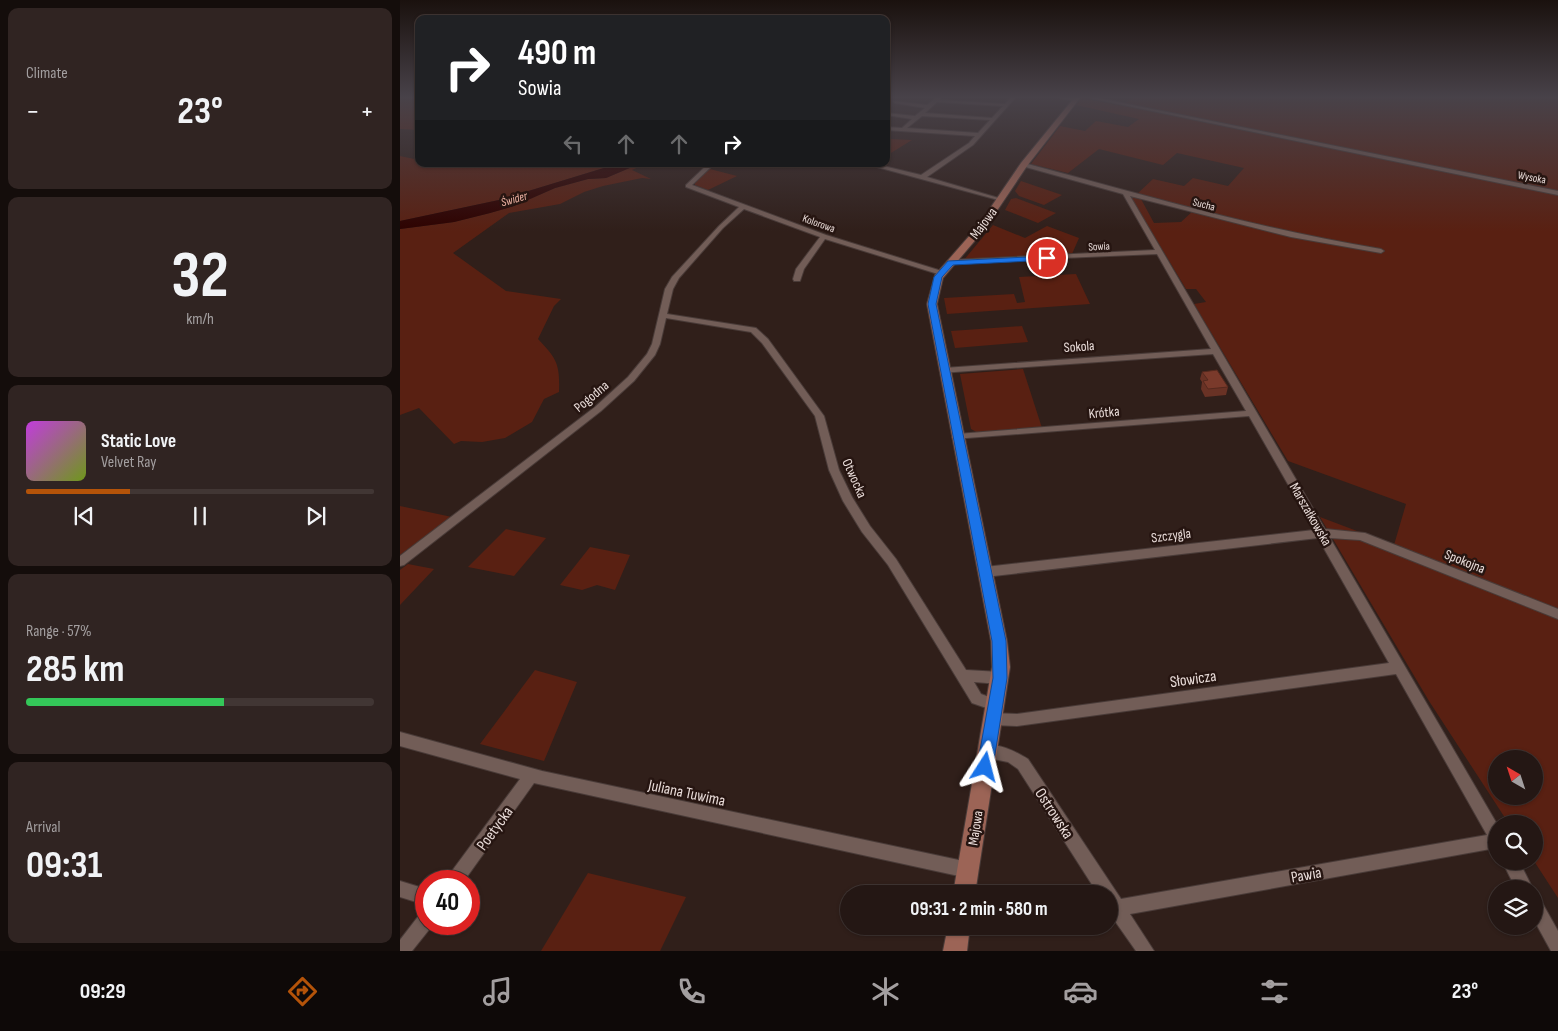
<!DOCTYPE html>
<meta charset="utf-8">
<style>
:root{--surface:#241714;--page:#302422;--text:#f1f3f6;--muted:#a39fa0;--line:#413634;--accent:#b45309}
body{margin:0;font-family:"Sofia Sans Condensed",sans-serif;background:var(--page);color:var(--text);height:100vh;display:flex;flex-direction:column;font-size:19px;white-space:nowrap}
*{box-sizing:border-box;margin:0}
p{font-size:16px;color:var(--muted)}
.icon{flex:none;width:28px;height:28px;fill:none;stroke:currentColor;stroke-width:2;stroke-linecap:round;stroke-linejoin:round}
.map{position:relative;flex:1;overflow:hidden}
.panel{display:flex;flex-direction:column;gap:8px;padding:8px;background:#140d0b;width:400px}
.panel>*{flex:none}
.top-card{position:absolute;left:15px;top:15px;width:475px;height:152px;border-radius:10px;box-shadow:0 1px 4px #0004,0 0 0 1px var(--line);background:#202124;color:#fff;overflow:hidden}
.needle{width:32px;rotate:321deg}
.tools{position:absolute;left:1088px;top:750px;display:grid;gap:10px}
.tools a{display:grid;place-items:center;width:55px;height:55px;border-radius:50%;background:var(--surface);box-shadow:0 1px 4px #0004,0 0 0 1px var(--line);font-size:25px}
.speed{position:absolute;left:15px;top:870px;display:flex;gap:10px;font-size:25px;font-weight:700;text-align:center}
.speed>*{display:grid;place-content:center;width:65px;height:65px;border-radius:50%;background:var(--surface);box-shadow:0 1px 4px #0004,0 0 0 1px var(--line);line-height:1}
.speed .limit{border:8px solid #d22;background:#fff;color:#111}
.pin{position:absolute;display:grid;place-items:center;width:42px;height:42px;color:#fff;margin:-21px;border:2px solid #fff;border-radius:50%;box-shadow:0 1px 5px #0007}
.me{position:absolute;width:55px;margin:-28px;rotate:9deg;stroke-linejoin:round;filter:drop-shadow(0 0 4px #0008)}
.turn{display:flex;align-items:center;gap:18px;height:105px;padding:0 20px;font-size:22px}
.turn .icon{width:65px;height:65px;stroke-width:2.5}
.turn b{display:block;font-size:35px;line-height:42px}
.lanes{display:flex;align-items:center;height:48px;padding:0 20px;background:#0003;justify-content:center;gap:25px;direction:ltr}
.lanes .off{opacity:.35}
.big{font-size:38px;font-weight:700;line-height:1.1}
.panel .widget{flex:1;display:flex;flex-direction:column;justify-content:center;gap:8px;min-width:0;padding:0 18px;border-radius:10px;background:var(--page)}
.panel .dial{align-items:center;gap:0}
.dial b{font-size:65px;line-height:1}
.song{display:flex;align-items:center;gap:15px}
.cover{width:60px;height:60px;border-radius:8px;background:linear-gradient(135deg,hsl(290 70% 55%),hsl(80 70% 35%))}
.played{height:5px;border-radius:2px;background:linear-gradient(90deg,var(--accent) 30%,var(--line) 30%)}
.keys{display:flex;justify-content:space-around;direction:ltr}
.heat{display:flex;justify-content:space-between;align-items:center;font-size:28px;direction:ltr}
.charge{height:8px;border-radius:4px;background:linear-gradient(90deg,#34c759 57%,var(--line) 0)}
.trip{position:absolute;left:440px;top:885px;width:278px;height:50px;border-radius:25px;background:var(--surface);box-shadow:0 1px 4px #0004,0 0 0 1px var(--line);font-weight:700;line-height:50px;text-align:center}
.tab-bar{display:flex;height:80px;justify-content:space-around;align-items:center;background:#0e0908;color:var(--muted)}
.tab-bar .icon{width:35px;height:35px}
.tab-bar .selected{color:var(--accent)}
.tab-bar b{font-size:22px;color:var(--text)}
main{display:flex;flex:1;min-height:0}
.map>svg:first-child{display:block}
</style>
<main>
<section class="panel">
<div class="widget"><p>Climate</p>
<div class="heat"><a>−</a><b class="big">23°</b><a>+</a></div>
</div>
<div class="widget dial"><b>32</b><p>km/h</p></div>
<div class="widget">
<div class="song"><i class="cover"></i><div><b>Static Love</b><p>Velvet Ray</p></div></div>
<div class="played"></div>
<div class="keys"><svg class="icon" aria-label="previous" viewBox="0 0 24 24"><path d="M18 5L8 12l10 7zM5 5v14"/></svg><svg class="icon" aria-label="pause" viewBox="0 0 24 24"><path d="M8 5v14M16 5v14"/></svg><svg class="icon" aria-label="next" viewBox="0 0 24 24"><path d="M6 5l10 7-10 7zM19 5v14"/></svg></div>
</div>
<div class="widget"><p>Range · 57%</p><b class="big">285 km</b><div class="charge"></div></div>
<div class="widget"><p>Arrival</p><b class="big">09:31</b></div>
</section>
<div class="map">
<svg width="1158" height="951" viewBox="0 0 1158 951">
<rect width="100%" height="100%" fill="#301f1a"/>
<!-- green -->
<g fill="#592012" fill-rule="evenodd">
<path d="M0,98H19V130L0,129Z"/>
<path d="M681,98L722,106L732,98H1158V898L1134,861V824H1109L1029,701L920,517L994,545L1006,504L888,461L794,304L806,302L796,289H786L730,196L741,199L754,223L781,222L794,210L736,195L753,179L784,186L793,178L828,186L844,168L777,153L763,165L699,149L668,173L631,164L660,126L685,131L696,121L728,127L739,119L676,105ZM1096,759H1134V796H1096Z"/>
<path d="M490,139L512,140L486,156V142Z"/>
<path d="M0,156L19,160V164H217L99,200L0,221Z"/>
<path d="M239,164H245L232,170L251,179L242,178L203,186L184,192L160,204L109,213L53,253L106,291L161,299L154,306L138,339C157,359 160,364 159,392L144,399L132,422L105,438L82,442L61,441L54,444L19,408L0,415V229L54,222L90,213L114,206L155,188L188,179L206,178Z"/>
<path d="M310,169L337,176L308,190L295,185V181Z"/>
<path d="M621,181L662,195L644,205L619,196L615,191Z"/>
<path d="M616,198L656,213L638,223L605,210L611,199Z"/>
<path d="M593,225L625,238L647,226L679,238L672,254L563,261Z"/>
<path d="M676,274L690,304L547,314L544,298L614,294L617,303L625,302L619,277Z"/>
<path d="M622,326L628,342L555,348L551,331Z"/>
<path d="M623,369L642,428L580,434L571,429L560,374Z"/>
<path d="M0,506L52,517L0,555Z"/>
<path d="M106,529L146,538L114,576L68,567Z"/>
<path d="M190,547L230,555L215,590L197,585L182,590L160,585Z"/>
<path d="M8,564L34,569L0,605V570Z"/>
<path d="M135,670L177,682L144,761L80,744Z"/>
<path d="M188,873L286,897L260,951H141Z"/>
</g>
<!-- water -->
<path fill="#2e0200" d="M217,164H239L206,178L188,179L155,188L114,206L90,213L54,222L0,229V221L99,200Z"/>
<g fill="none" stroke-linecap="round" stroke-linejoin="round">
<defs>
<g id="street">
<path d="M536,98H541L540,100L605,104L610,98H615L573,145L527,177L602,199V201L466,164H475L521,175L569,143L575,136L486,130V127L502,128L512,119L486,115V113L515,116L525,108L495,103L493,101L527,105ZM537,102L603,106L592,118L525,113ZM522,116L590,120L578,133L507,128Z"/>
<path d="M660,98H671L677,100L675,101Z"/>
<path d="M689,98H698L1158,191V195Z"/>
<path d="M624,163C744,195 858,229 981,249L984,251L981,253L891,237L730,196L925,529L965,533L1158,609V619L960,540L930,538L1097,824L1096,848L730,914L754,951H736L710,914L709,910V894H698L618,769L608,762L583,757L581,752L583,747C597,741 616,752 628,759L721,899L1087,835L996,674L617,726L592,725L587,724L585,719L587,714L592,713L617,714L989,663L918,538L585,577L581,575L579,572L581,569L585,567L914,530L849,416L554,439L552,437L557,434L846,411L813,354L541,373V369L544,368L811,349L757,254L548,263L547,262L550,260L755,250L723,194L622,166L621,165Z"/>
<path d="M308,164H314L292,185L426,235L545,272L538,274L425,239L404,269L400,281H394L393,279L396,269L420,237L344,209L323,228L279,278L273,289L267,314L356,328L368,339L424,416L439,470L452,497L470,526L496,559L566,670L600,672L605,674L606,678L605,682L600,684L574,682L581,694L600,701L602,705L600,709L595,711L572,703L488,565L462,532L443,501L429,470L415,416L362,343L351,332L266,318L260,344L255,355L234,381L201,411L4,565L0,566V556L195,407L228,377L247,354L252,344L265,289L272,277L319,226L339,207L286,187V185Z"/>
<path d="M0,732L142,771L568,862L574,864L576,870L574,876L568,878L134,783L64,881H47L49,875L120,779L0,746Z"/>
<path d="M1102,861H1119L1133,889H1116Z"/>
<path d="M0,881L26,889V905L0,897Z"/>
<path d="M1134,897L1140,899L1158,931V951H1151L1134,920Z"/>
<path d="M26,912V924H33L32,926L12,951H0V940L20,914Z"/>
</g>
<g id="secondary">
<path d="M674,98H680L627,166L584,230L543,278L537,304L607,641L610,667L575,894H553L592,667L591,641L527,304L535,275L578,226L621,163Z"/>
<path d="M548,926H570L567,951H543Z"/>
</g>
</defs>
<!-- street casing -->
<use href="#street" stroke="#493b38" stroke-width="2"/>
<!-- secondary casing -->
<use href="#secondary" stroke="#493b38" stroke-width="2"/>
<!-- street -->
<use href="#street" fill="#725d57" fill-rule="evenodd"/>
<!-- secondary -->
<use href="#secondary" fill="#9c6456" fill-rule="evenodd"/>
</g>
<!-- wall -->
<path fill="#693225" d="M802,372L828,387L826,395L805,397L801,389L802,382L800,379Z"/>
<!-- building -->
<path fill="#7a3a2b" stroke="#55291e" d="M817,370L828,387L808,389L803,381L808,380L802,372Z"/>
<!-- sky -->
<linearGradient id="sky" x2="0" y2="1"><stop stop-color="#1a110e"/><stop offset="0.42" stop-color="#484249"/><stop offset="1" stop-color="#484249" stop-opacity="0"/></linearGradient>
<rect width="1158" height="231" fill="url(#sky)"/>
<!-- route -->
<path fill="#1a73e8" stroke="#114b97" d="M647,256L651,258L650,260L553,265L542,277L536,304L606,641L607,678L593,767L591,773L585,775L579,773L577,767L593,678L592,641L528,304L534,277L548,261Z"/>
<g text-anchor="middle" stroke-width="5" stroke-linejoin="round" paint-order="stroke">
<!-- far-street labels -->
<g font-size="11" fill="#e9dcd9" stroke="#261511">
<text transform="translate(1132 177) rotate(11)" y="4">Wysoka</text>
<text transform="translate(804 204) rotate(15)" y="4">Sucha</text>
<text transform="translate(419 223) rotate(20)" y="4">Kolorowa</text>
<text transform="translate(699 246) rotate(-3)" y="4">Sowia</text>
</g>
<!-- far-water labels -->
<g font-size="12" font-style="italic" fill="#f2b6a7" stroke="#261511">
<text transform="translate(114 199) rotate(-16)" y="4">Świder</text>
</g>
<!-- street labels -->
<g font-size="14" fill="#e9dcd9" stroke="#261511">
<text transform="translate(583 223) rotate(-53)" y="5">Majowa</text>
<text transform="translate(679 346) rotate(-4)" y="5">Sokola</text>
<text transform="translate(191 396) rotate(-40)" y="5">Pogodna</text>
<text transform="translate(704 412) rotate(-5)" y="5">Krótka</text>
<text transform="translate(455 478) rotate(66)" y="5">Otwocka</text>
<text transform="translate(911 514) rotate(60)" y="5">Marszałkowska</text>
<text transform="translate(771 535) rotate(-7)" y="5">Szczygla</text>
<text transform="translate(1065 561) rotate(22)" y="5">Spokojna</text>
<text transform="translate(575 828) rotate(-81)" y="5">Majowa</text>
</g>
<!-- near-street labels -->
<g font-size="16" fill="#e9dcd9" stroke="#261511">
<text transform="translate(793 678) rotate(-8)" y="6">Słowicza</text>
<text transform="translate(287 792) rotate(12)" y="6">Juliana Tuwima</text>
<text transform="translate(655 813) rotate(57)" y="6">Ostrowska</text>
<text transform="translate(94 828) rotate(-54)" y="6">Poetycka</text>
<text transform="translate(906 874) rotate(-10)" y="6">Pawia</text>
</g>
</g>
</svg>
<div class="tools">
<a><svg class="needle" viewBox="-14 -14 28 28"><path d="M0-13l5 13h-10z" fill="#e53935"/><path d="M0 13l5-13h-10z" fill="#a39fa0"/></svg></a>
<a><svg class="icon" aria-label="search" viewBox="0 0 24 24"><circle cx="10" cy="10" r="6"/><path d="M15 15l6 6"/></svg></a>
<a><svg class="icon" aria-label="layers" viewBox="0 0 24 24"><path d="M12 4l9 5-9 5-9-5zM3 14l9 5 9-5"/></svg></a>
</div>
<div class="speed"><div class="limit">40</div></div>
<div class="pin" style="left:647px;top:258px;background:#d93025"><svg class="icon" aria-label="arrive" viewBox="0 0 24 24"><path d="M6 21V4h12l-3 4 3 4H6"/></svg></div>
<svg class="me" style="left:585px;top:767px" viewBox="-20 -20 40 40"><path d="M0-17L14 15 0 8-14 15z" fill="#1a73e8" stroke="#fff" stroke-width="4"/></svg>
<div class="trip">09:31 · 2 min · 580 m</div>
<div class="top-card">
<div class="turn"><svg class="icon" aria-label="right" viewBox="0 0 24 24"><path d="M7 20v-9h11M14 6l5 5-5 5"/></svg><div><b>490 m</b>Sowia</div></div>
<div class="lanes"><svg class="icon off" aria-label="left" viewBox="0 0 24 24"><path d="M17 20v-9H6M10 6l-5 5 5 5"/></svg><svg class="icon off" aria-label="ahead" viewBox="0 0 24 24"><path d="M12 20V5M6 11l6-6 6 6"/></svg><svg class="icon off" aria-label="ahead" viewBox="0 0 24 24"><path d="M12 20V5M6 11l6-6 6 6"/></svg><svg class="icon" aria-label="right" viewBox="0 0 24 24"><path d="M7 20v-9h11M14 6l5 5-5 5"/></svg></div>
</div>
</div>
</main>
<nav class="tab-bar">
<b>09:29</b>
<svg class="icon selected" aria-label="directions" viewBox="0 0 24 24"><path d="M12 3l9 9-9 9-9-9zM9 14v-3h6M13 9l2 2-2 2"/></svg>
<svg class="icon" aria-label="music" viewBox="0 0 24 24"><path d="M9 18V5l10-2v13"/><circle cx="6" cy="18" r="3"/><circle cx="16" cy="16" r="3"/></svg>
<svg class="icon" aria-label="phone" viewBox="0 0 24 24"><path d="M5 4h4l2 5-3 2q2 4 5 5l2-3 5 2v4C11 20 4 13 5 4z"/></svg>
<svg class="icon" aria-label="climate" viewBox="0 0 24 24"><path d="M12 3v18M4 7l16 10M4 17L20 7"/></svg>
<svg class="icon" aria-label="car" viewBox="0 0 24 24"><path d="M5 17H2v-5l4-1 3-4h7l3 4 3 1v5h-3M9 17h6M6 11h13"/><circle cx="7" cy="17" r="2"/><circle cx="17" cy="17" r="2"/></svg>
<svg class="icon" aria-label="filters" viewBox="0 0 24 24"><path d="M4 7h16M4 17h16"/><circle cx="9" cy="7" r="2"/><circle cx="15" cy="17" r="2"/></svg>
<b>23°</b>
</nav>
